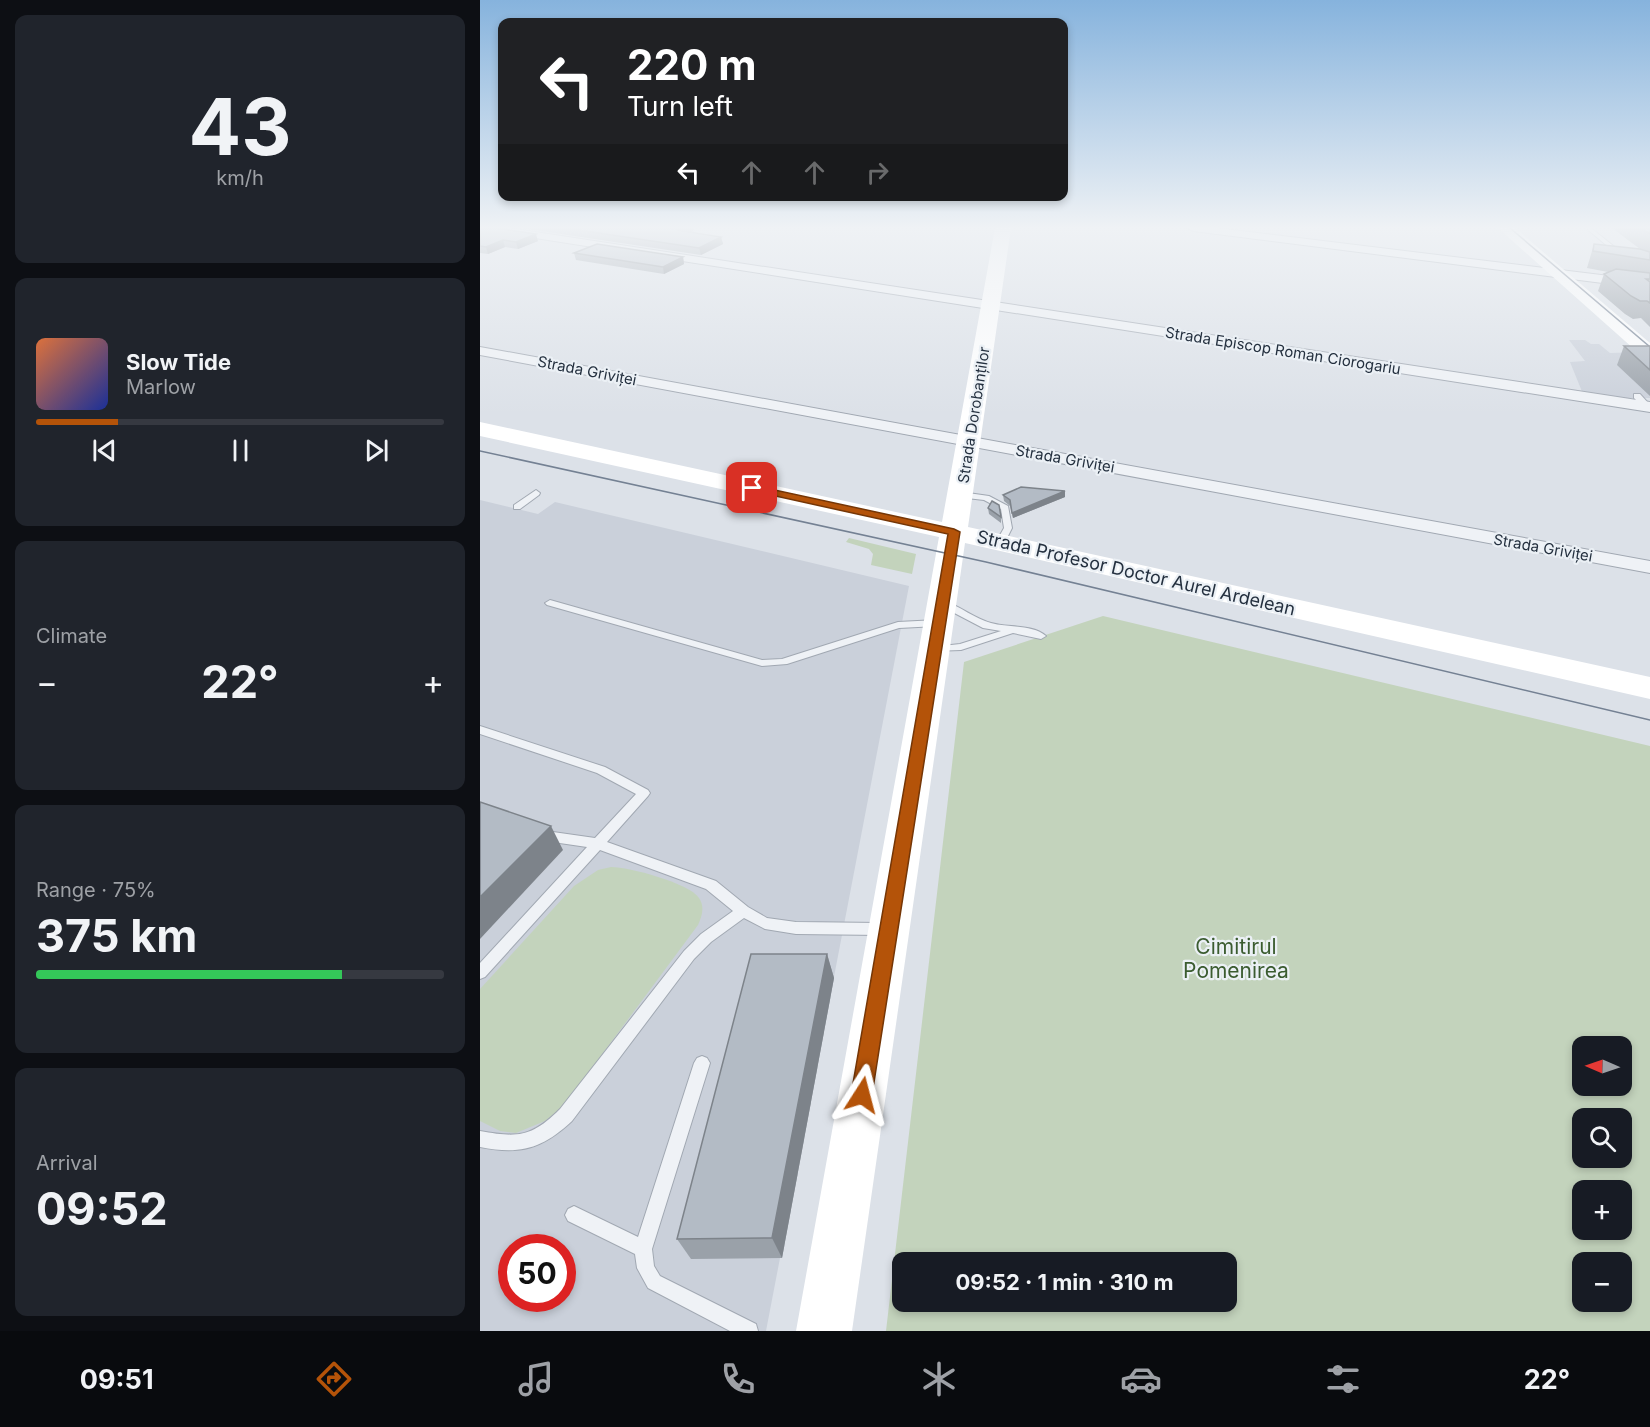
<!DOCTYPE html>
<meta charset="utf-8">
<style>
:root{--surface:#171b24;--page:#20242c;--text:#f1f3f6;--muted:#9ea1a6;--line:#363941;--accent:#b45309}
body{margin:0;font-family:Inter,sans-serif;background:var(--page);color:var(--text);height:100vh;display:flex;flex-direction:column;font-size:22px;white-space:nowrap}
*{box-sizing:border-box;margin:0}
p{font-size:20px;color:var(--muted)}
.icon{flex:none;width:33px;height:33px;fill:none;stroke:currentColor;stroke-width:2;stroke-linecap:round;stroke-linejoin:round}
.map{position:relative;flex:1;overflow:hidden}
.details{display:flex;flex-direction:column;gap:15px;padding:15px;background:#0d0f14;width:480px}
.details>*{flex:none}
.hud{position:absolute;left:18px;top:18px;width:570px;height:183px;border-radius:12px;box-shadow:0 3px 9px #0003;background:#202124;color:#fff;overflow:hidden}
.needle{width:39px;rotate:272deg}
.controls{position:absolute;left:1092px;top:1036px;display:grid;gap:12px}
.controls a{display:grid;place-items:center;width:60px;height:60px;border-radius:12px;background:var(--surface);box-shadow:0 3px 9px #0003;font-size:30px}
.speed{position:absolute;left:18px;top:1234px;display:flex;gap:12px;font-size:30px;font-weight:700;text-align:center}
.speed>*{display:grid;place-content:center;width:78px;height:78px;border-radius:50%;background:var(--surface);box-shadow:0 3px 9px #0003;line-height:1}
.speed .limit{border:9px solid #d22;background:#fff;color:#111}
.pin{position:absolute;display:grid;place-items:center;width:51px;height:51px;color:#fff;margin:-26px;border-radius:12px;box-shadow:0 3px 9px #0006}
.me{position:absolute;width:66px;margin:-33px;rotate:9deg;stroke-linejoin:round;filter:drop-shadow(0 0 4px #0008)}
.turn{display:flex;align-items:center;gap:21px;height:126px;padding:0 30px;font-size:27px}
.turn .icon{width:78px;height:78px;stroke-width:2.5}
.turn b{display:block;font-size:42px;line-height:51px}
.lanes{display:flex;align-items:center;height:57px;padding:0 30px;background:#0003;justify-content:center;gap:30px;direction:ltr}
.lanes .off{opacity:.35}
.big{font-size:45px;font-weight:700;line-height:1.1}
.details .card{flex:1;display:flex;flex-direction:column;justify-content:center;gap:9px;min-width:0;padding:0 21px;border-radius:12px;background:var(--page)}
.details .dial{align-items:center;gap:0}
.dial b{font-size:78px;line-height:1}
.song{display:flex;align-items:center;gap:18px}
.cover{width:72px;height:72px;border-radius:9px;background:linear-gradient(135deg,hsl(20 70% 55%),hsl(230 70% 35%))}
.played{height:6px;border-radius:3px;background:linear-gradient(90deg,var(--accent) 20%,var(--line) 20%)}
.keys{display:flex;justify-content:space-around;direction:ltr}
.heat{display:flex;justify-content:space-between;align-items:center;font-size:33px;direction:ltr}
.charge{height:9px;border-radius:4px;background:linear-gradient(90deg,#34c759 75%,var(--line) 0)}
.trip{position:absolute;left:412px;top:1252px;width:345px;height:60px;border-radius:12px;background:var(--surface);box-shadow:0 3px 9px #0003;font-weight:700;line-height:60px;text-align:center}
.menu{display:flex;height:96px;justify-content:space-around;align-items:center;background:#090b0e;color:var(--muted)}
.menu .icon{width:42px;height:42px}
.menu .active{color:var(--accent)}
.menu b{font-size:27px;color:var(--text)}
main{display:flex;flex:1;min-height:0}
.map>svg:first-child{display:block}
</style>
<main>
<section class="details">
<div class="card dial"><b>43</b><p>km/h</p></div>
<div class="card">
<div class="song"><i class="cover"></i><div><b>Slow Tide</b><p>Marlow</p></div></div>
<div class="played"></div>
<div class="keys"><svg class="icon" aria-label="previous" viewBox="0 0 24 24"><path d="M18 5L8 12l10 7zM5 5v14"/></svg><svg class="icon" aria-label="pause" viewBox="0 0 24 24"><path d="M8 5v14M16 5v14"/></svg><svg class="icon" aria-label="next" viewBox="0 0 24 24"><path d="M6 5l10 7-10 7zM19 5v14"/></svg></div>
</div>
<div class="card"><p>Climate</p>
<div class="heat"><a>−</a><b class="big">22°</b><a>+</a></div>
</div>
<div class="card"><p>Range · 75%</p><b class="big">375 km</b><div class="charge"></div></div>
<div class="card"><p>Arrival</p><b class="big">09:52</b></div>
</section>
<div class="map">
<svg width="1170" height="1331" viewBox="0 0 1170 1331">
<rect width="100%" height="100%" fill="#dce1e8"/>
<!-- built -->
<g fill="#cad0da" fill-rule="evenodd">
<path d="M1089,340H1105L1111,344H1119L1130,353L1161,352L1170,360V398H1132L1103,394L1090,362L1105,361Z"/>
<path d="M0,500L58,514L75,502L429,586L286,1331H0ZM32,1248H82V1299H32Z"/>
</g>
<!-- green -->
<g fill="#c3d3bc" fill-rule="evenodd">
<path d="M369,538L436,554L432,574L391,565L393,554L389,549L366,542Z"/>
<path d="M623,616L1170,746V1331H406L484,662ZM1102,1047H1142V1086H1102ZM1102,1119H1142V1158H1102ZM1102,1191H1142V1230H1102ZM423,1263H747V1302H423ZM1102,1263H1142V1302H1102Z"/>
<path d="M131,867C149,867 209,883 219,898C225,907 222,916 218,925L83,1107L65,1121L36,1133L20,1131L0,1121V989L94,886L118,870Z"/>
</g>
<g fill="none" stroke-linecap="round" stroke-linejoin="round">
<defs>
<g id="service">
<path d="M1106,228H1111L1142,253V255H1138Z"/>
<path d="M1154,394H1160L1170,405V409H1165L1154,398Z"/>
<path d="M56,490L60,493L59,495L40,509H34V505Z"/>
<path d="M481,492L509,496L528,506L532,528L524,544H518L516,542L524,528L521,509L504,500L478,497V493Z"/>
<path d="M70,600L282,660L302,659L418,622L457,620L462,623L457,626L419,628L307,664L282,666L67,605L65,603Z"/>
<path d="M464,601C480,606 495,619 511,623C528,628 552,624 566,636L561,639L533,633L481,650L453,651L452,649L453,647L480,644L521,631L503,628L461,606L459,604Z"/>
<path d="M0,726L125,767L168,790L170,793L168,796L127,842L236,881L268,907L287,918L316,922L401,923L406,925L408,929L406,933L401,935L316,934L285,929L264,918L231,942L214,959L92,1121C62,1149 40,1155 0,1147V1131C38,1138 52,1137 80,1109L204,951L221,934L253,911L226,889L120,850L5,977L0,979V963L107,847L66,841L62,839L60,836L62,833L66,831L115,838L156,794L117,773L0,734Z"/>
<path d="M222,1056L227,1058L230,1063L172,1249L174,1266L180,1276L276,1324L278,1331H250L168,1288L157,1268L155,1254L88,1221L85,1215L88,1209L94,1206L158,1237L214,1063L217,1058Z"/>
</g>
<g id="minor">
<path d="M5,228H29L1170,402V412L10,231Z"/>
<path d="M707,228H737L1170,281V289L713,231Z"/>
<path d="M0,347L1170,561V573L0,355Z"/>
</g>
</defs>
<!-- service casing -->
<use href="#service" stroke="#a1a8b2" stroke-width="2"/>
<!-- minor casing -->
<use href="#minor" stroke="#a1a8b2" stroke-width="2"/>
<!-- service -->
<use href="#service" fill="#eff2f6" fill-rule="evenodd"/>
<!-- minor -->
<use href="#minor" fill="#eff2f6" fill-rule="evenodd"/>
<!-- secondary -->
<g fill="#fff" fill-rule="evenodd">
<path d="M515,228H531L488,527L1170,677V699L485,543L372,1331H316L459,537L0,436V422L462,522Z"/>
<path d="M1018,228H1035L1170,343V359L1163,357Z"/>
</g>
<!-- tram -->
<g stroke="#748193" stroke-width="1.5">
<path d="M1030,228L1170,347"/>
<path d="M0,451L506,562L1170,720"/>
</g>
</g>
<!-- wall -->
<g fill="#9aa1a9">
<path d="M0,228L58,241L38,249L25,247L8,254L0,253Z"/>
<path d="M41,228H213L214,230L210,232L241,237L243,244L221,255Z"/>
<path d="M1132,228H1170V327L1161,318L1153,319L1145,314L1118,291L1124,274L1128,272L1107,268L1114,244L1160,249Z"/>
<path d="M94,253L203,257L204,264L184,274L96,260Z"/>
<path d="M1144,346H1170V396L1137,365Z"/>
<path d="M523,495L585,497L533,518L530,506L524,501Z"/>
<path d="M508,508L521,517V523L509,514Z"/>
<path d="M347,954L354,978L302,1258L211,1259L197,1239Z"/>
</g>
<!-- shaded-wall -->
<g fill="#7d838a">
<path d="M203,228H213L214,230L199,237L197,230Z"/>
<path d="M56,234L58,241L38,249L36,242Z"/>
<path d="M241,237L243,244L221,255L219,248Z"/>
<path d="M23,240L25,247L8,254L6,247Z"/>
<path d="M203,257L204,264L184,274L183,267Z"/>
<path d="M585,491V497L533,518L532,513Z"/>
<path d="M71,826L83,850L0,939V897Z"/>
<path d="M347,954L354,978L302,1258L292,1238Z"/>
</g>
<!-- building -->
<g fill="#b3bbc5" stroke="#7d838a" stroke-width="1.5">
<path d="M0,228H16L56,234L36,242L23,240L6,247L0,246Z"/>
<path d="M85,228H203L197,230L241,237L219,248Z"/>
<path d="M1161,228H1170V234Z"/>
<path d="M117,244L203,257L183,267L94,253Z"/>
<path d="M1114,244L1160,249L1170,252V260L1113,251Z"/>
<path d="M1136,269L1170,273V279H1166L1170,282V303L1167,301H1160L1151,296L1124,274Z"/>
<path d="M1144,346H1170V370Z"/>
<path d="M541,487L585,491L532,513L530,500L523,495Z"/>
<path d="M512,501L519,505L521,517L508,508Z"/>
<path d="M0,802L71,826L0,897Z"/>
<path d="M271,954H347L292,1238L197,1239Z"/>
</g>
<!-- sky -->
<linearGradient id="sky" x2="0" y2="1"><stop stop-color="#86b3dd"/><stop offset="0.55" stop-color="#eff2f5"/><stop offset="1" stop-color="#eff2f5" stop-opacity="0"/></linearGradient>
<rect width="1170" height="414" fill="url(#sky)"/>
<!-- route -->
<path fill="#b45309" stroke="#753606" stroke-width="1.5" d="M272,485L474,529L480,532L392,1095L389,1102L382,1105L374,1102L371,1095L468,534L268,490L266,488Z"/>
<g text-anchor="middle" stroke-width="4.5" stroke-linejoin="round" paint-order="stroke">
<!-- far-street labels -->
<g font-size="15" fill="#24303f" stroke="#ebf0f5">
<text transform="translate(803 351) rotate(9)" y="5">Strada Episcop Roman Ciorogariu</text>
<text transform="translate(107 371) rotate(11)" y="5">Strada Griviței</text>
<text transform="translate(494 415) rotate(-81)" y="5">Strada Dorobanților</text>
<text transform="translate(585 459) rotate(10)" y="5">Strada Griviței</text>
<text transform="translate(1063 548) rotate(10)" y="5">Strada Griviței</text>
</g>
<!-- street labels -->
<g font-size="18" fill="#24303f" stroke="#ebf0f5">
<text transform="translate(656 573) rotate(13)" y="6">Strada Profesor Doctor Aurel Ardelean</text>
</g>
<!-- near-park labels -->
<g font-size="21" fill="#3b5c30" stroke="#ebf0f5">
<text x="756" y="954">Cimitirul<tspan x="756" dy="24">Pomenirea</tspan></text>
</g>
</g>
</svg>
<div class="controls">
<a><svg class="needle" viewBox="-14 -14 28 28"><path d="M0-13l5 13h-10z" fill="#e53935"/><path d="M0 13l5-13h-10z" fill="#9ea1a6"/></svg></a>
<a><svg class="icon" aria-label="search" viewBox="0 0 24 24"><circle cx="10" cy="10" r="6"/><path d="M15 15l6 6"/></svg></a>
<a>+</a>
<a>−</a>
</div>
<div class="speed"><div class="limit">50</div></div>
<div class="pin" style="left:272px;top:488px;background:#d93025"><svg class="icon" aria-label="arrive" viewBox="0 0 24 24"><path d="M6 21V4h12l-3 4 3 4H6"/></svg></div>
<svg class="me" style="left:382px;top:1095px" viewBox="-20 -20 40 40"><path d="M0-17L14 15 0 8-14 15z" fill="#b45309" stroke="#fff" stroke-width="4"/></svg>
<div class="trip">09:52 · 1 min · 310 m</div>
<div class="hud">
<div class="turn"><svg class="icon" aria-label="left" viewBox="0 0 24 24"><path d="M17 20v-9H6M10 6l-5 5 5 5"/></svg><div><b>220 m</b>Turn left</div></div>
<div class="lanes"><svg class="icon" aria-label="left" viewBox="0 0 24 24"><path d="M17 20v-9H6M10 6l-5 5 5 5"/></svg><svg class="icon off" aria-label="ahead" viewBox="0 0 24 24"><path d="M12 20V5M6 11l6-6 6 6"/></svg><svg class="icon off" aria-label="ahead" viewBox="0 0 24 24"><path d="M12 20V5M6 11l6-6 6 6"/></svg><svg class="icon off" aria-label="right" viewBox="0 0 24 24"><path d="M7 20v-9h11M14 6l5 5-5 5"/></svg></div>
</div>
</div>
</main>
<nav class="menu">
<b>09:51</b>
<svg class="icon active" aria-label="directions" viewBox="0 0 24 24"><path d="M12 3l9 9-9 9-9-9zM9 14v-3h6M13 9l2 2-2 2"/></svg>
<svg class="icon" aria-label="music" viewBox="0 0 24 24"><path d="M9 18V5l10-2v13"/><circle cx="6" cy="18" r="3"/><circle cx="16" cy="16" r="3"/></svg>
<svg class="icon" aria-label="phone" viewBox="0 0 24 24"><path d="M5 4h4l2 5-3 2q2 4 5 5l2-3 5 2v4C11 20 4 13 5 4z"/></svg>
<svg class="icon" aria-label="climate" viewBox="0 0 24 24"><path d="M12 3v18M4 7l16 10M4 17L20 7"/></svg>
<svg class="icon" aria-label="car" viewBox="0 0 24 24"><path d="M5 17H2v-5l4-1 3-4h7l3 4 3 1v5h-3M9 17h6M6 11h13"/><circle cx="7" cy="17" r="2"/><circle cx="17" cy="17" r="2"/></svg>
<svg class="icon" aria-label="filters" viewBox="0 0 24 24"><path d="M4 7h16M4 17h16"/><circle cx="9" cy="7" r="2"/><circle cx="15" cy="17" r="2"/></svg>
<b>22°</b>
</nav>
